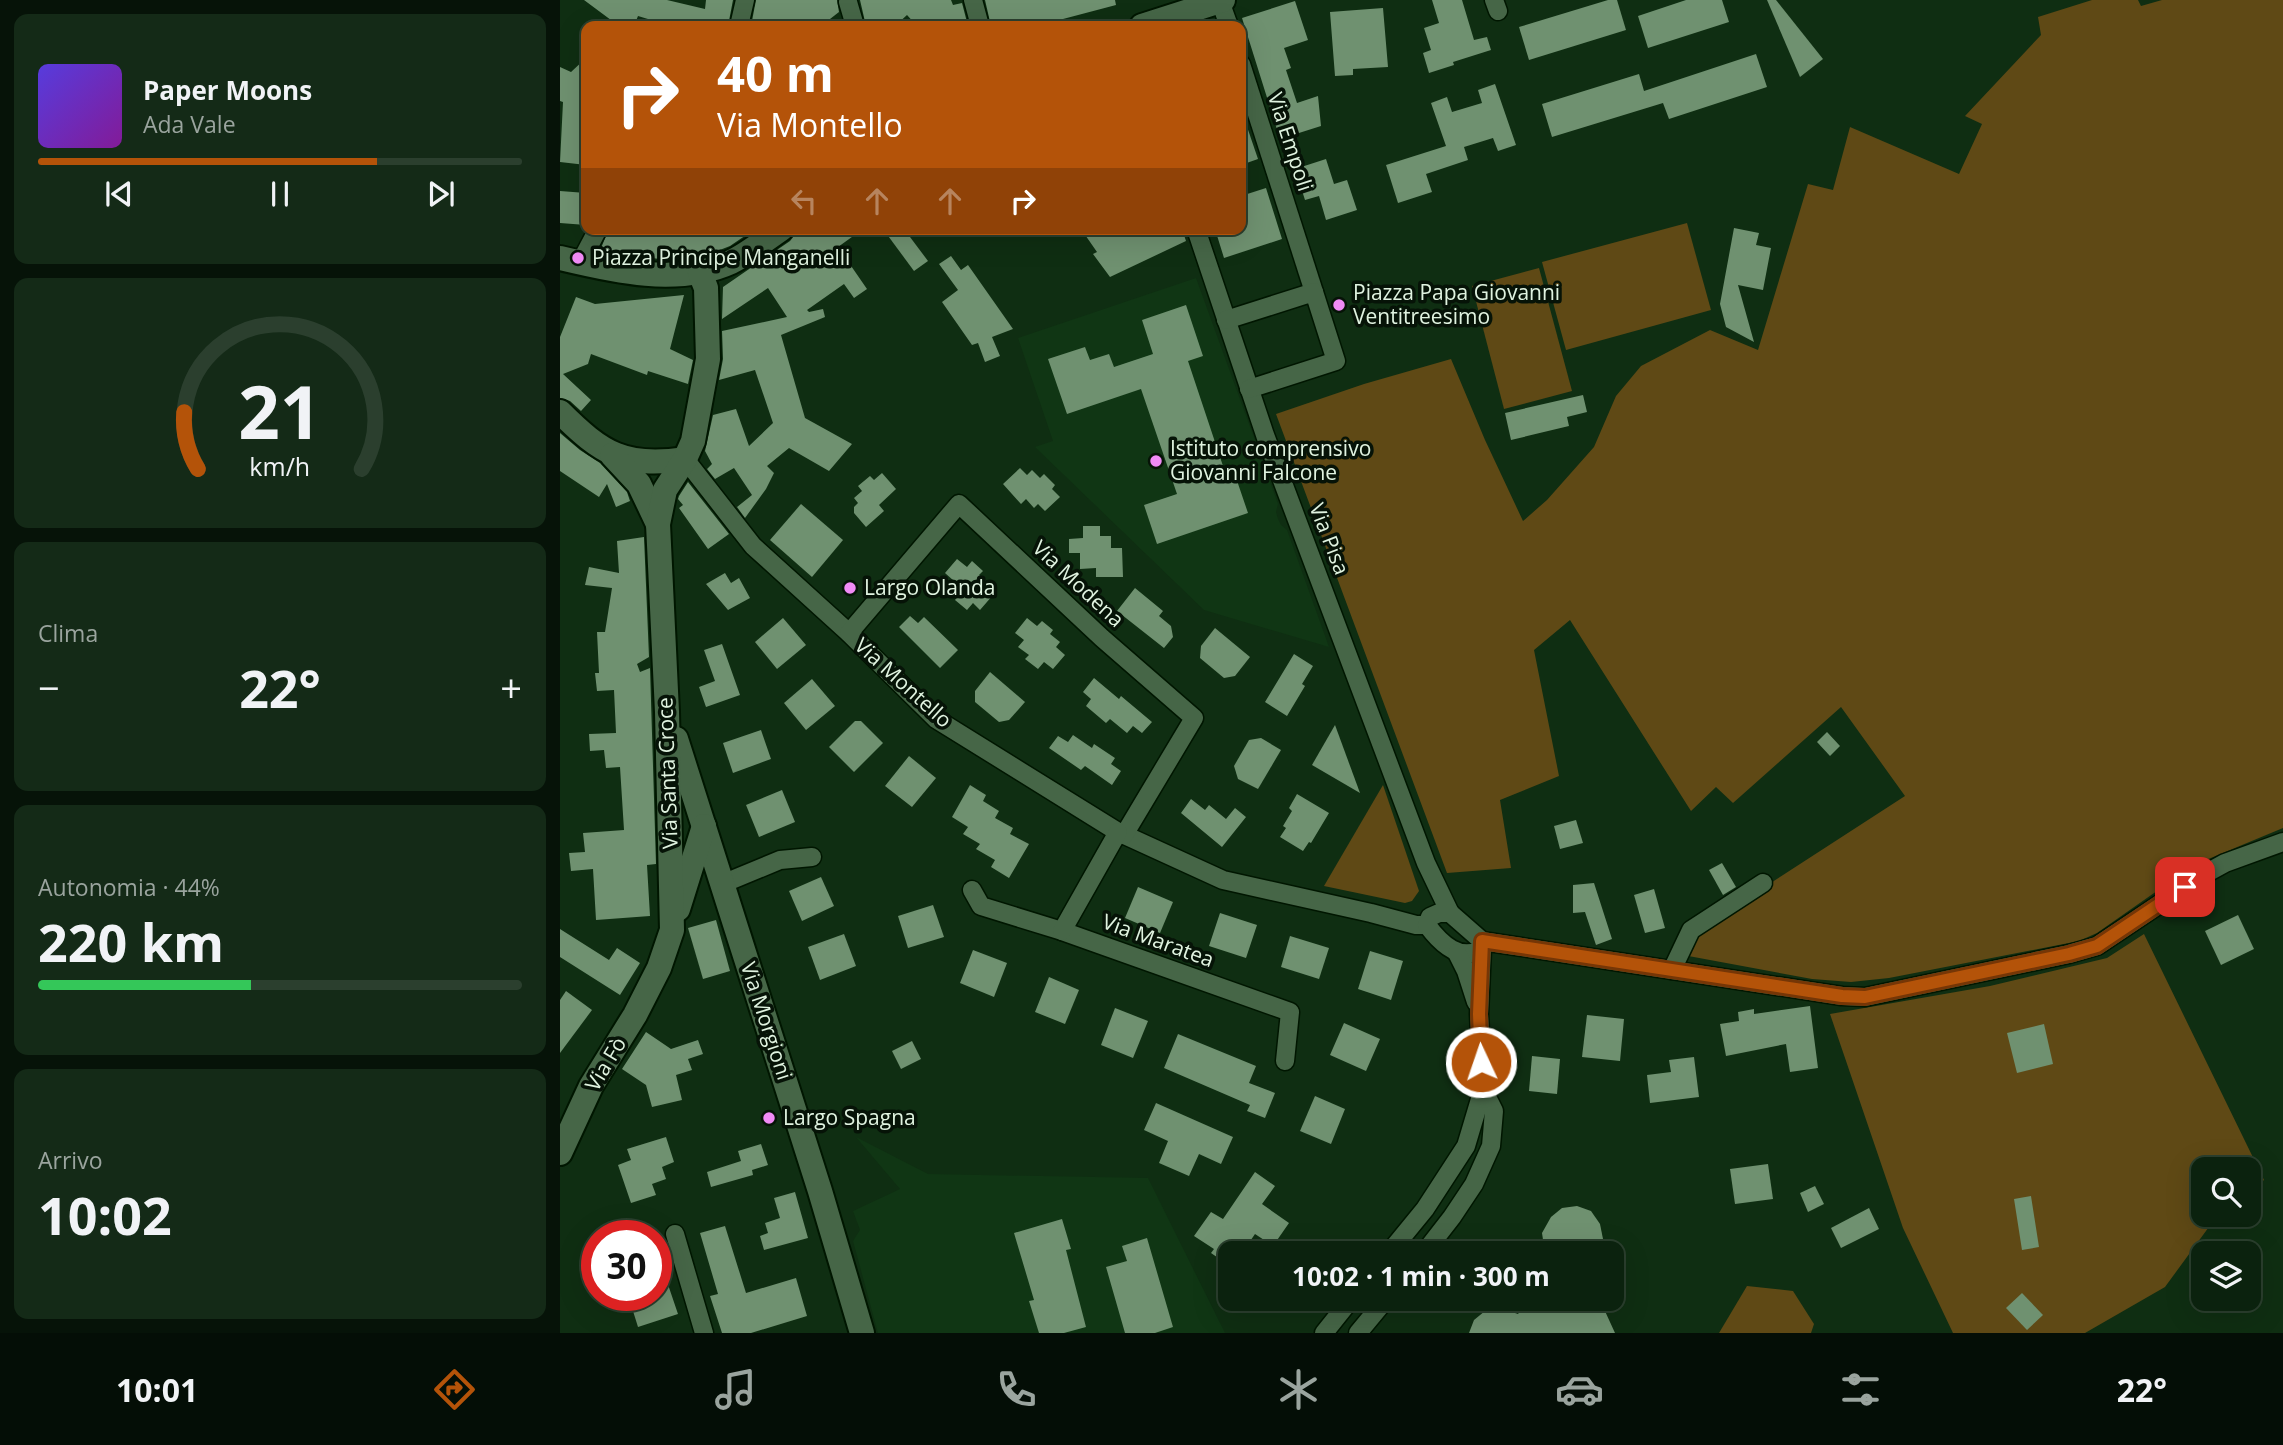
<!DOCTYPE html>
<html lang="it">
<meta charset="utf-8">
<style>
:root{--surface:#0b220e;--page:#142a17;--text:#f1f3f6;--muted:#9aa49e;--line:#2b3f2e;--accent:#b45309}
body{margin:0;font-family:"Open Sans",sans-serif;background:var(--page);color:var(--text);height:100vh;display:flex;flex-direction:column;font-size:26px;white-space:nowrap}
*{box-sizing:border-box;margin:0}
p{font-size:23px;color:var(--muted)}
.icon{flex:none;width:38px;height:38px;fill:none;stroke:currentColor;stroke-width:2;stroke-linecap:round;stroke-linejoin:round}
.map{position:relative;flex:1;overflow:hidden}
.side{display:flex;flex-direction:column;gap:14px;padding:14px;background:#061308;width:560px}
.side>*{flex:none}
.top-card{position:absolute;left:21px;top:21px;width:665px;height:214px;border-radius:14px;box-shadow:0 7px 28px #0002,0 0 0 2px var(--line);background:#b45309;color:#fff;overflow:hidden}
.buttons{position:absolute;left:1631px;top:1157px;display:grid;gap:14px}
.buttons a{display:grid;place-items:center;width:70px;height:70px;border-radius:14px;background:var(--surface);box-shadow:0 7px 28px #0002,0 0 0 2px var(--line);font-size:35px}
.speed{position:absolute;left:21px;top:1220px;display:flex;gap:14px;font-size:35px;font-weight:700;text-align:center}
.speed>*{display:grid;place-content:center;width:91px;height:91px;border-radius:50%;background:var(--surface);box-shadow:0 7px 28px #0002,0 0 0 2px var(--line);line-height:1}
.speed .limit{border:10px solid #d22;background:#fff;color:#111}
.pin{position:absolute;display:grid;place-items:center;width:60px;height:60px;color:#fff;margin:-30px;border-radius:14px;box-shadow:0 4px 10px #0006}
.me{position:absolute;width:77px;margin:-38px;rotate:357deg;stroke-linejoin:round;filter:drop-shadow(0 0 5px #0008)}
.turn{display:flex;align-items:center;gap:24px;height:147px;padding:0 21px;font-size:32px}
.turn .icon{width:91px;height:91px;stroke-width:2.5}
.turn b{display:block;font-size:49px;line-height:60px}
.lanes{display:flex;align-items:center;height:66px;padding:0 21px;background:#0003;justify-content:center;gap:35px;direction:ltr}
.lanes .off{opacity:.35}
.big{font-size:52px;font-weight:700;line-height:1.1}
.side .widget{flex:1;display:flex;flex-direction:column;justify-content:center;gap:10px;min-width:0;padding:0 24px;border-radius:14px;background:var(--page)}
.side .dial{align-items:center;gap:0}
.dial svg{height:182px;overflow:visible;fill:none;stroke:var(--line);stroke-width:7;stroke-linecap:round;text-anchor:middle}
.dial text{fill:var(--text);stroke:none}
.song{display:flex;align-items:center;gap:21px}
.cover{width:84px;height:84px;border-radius:10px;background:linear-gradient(135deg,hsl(250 70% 55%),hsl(290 70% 35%))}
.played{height:7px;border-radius:4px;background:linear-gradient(90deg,var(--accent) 70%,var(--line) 70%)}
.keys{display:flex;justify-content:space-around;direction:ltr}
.heat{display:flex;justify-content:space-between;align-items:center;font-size:38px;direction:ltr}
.charge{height:10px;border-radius:5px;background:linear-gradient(90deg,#34c759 44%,var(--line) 0)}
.trip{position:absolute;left:658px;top:1241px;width:406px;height:70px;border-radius:14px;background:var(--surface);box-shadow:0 7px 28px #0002,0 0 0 2px var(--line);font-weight:700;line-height:70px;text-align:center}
.tab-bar{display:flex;height:112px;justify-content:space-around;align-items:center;background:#040e06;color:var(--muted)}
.tab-bar .icon{width:49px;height:49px}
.tab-bar .active{color:var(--accent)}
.tab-bar b{font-size:32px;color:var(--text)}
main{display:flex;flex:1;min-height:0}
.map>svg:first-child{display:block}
</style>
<main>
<section class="side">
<div class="widget">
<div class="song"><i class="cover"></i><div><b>Paper Moons</b><p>Ada Vale</p></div></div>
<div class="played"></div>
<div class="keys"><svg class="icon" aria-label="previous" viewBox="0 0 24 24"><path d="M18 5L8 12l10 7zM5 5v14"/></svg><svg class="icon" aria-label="pause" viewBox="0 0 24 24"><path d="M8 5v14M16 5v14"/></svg><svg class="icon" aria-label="next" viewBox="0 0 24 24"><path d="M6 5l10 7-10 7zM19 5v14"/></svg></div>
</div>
<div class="widget dial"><svg viewBox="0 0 100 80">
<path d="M14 69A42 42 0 1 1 86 69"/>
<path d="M14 69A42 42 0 0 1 8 44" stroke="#b45309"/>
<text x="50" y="56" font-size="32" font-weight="700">21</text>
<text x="50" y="72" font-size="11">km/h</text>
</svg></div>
<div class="widget"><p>Clima</p>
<div class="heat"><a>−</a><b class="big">22°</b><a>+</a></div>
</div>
<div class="widget"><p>Autonomia · 44%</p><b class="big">220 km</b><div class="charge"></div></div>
<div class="widget"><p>Arrivo</p><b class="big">10:02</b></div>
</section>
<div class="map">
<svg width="1723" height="1333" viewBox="0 0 1723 1333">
<rect width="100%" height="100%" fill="#0f2e12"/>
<!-- built -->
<g fill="#103614">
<path d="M636,278L718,504L716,512L718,519L721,525L727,530L769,647L644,610L475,447L493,441L458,338Z"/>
<path d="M296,1137L368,1174L588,1178L665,1333H318L293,1241L300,1230L293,1211L340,1189Z"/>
</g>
<!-- green -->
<g fill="#5f4915">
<path d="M1532,0H1578L1581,6L1602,0H1723V828L1634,865L1537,933L1519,941L1329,978L1291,982L1252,979L1123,955L1138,930L1345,796L1281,707L1173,803L1156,787L1131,811L1010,620L974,650L999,776L940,800L951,868L887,873L716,414L804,384L891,359L925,440L963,521L987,500L1034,447L1056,396L1081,366L1150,330L1198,350L1248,184L1273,190L1290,127L1399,174L1422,124L1405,116L1481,35L1478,17Z"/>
<path d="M1127,223L1151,310L1006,350L982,262Z"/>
<path d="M979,268L1012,391L944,409L912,286Z"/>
<path d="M823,785L859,891L852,901L845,903L764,886Z"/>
<path d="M1584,934L1704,1180L1689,1192V1169H1643V1214L1660,1215L1654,1220L1605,1287L1525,1333H1393L1343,1228L1270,1014L1430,986L1547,958Z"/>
<path d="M1187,1286L1233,1291L1254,1324L1251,1333H1159Z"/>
</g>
<!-- building -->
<g fill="#6f9170">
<path d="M24,0H107L145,9L146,0H173L168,26H111L78,16L74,26H59Z"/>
<path d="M196,0H277L279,12L261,26H191Z"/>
<path d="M300,0H391L393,5L402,3L408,26H357L347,15L335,26H306Z"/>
<path d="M425,0H555L556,5L503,19L493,26H431Z"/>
<path d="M872,0H902L914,40L927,37L931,50L893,62L894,65L869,73L863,53L871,50L864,28L879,23Z"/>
<path d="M1048,0H1057L1066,30L969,60L959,27Z"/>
<path d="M1126,0H1162L1169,22L1088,48L1078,16Z"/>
<path d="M1207,0H1216L1263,59L1240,77Z"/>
<path d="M735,1L748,40L724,48L731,68L726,70L737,103L758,96L761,126L720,139L682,18Z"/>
<path d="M823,8L828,67L793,69V75L775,76L770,12Z"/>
<path d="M1196,54L1207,87L1109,119L1103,103L992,137L982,104L1079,74L1084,91Z"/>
<path d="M26,58V165L0,162L3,102L0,101V67L11,72Z"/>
<path d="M935,84L956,145L938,151L933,138L904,147L908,160L866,174L872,192L838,203L826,165L886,146L871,103L887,97L892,112L922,103L918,90Z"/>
<path d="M681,115H683L698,159L681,165Z"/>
<path d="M766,159L774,184L787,180L797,210L766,220L759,196L745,200L735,169Z"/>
<path d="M706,188L722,239L664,258L655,229H681V196Z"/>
<path d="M0,191L26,193V225L0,223Z"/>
<path d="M1174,228L1199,233L1196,245L1211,248L1203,290L1178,285L1194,342L1166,327L1160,304Z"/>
<path d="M49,229H130L129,234L154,229H195L170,246L147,255L108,260L43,252L41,248Z"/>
<path d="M236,229H303L278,247L307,289L294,298L284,284L247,310L249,312L263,309L265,317L221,335L245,418L292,444L269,471L229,448L207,466L214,473L206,489L185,518L177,507L192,495L174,468L155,479L147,469L152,464L145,451L153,415L176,409L189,446L213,423L195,370L159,380L163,359L162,331L227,317L208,288L162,319L163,287L230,241L234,236Z"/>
<path d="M323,229H344L368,261L354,271Z"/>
<path d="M521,229H622L626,241L550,277L533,254L537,252Z"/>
<path d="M391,256L401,270L408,265L453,329L432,337L440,356L425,362L418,343L412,345L382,302L398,290L379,264Z"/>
<path d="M124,295L110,349L133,360L128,384L88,371L87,375L31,354L28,364L3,374L31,400L21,411L10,401L0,398V337L16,297L35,304Z"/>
<path d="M626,305L643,356L628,361L664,469L672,466L688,513L597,544L584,505L617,494L581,389L507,414L488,359L525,347L530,360L549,354L554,367L593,354L582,320Z"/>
<path d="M1023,395L1027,412L1007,417L1009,426L951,440L945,413Z"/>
<path d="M0,433L20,450L40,463L67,492L70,501L56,507L47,484L39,497L0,471Z"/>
<path d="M460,468L467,475L472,470L480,478L484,474L495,485L492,489L500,497L485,511L478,504L474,508L466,499L461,504L443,484Z"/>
<path d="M322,473L336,489L319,505L324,511L306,527L294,513V507L298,503L294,498L302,491L298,486L310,476L314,480Z"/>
<path d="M128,482L169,534L148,549L119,508L123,505L118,499L119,496Z"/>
<path d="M241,504L283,540L252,577L210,540Z"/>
<path d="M523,526H540V536H551V548H562L563,577H536V568L520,569V553H509V539L523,538Z"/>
<path d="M84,537L89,657L77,664L80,672L90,668L96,864L87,865L90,916L36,920L33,869L11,871L9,853L25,852L23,833L64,830L60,767L46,768L44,750L30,751L29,734L56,733L54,690L37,691L35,673H39L37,632H45L52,588L25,585L29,567L59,573L57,541Z"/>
<path d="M397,559L407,567L412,561L423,571L419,575L429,584L425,588L433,595L420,610L413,603L407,610L395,600L398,596L389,588L394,581L385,573Z"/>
<path d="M165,573L171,583L179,578L190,598L168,610L146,584Z"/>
<path d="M575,588L603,611L599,616L611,626L613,637L604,648L557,611Z"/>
<path d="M350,616L358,623L364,617L398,650L380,668L339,627Z"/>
<path d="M223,618L246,645L217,669L195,642Z"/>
<path d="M467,618L477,626L482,621L493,630L490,634L500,642L496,647L505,655L493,669L484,662L478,669L465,659L469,655L458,647L464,640L455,633Z"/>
<path d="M655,628L690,657L675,676L664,678L640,658L641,646Z"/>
<path d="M162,644L180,695L146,707L139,687L155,681L144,650Z"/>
<path d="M734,654L753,666L742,684L745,686L727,716L705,702Z"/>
<path d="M430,672L465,702L449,720L439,722L415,702V691Z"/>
<path d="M534,678L559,699L561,696L592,722L582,733L573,726L567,733L550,719L546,723L526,706L531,699L523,692Z"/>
<path d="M252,679L275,706L246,730L224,703Z"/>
<path d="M295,721H301L323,743L294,772L269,747Z"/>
<path d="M775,725L800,793L752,765Z"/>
<path d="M201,730L211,759L173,773L163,743Z"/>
<path d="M1267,732L1280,746L1270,756L1257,742Z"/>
<path d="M513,735L532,748L534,744L555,758L551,764L561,771L552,785L525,766L521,770L489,748L498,736L508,742Z"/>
<path d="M701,738L721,750L698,789L678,779L674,766L689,740Z"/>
<path d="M349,756L376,778L352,807L325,786Z"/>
<path d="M410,785L426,795L423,801L439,811L435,818L453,828L450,834L469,844L449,878L431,867L435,860L416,849L420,844L403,834L408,827L392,817Z"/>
<path d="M222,790L235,822L199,837L186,805Z"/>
<path d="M737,794L769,813L751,843L749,842L743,851L720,837L726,828L723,826L732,811L729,808Z"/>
<path d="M631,799L645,810L649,805L666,819L675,808L686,817L662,847L621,813Z"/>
<path d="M1016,820L1023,843L1000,849L994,826Z"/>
<path d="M1162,863L1176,887L1163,895L1149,870Z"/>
<path d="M261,877L274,906L242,921L229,891Z"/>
<path d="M1034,883L1052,939L1036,945L1025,912L1013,913V885Z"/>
<path d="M578,887L613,902L600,933L565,918Z"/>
<path d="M1094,889L1105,928L1085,933L1074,895Z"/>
<path d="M373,905L384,937L348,948L338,916Z"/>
<path d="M660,913L697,925L686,958L649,946Z"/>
<path d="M1678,915L1694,949L1661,965L1645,931Z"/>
<path d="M156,920L170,971L143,979L128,928Z"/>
<path d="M0,929L49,960L57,948L80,963L60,995L0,957Z"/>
<path d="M284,934L296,966L260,980L248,947Z"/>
<path d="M730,936L769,948L759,979L721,967Z"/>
<path d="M413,950L447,963L434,997L400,983Z"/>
<path d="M810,951L843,961L831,1000L798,989Z"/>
<path d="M489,977L519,990L505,1024L475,1012Z"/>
<path d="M6,991L32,1010L0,1053V1000Z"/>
<path d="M1250,1006L1258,1068L1230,1072L1226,1044L1166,1056L1160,1024L1179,1021L1178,1012L1194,1009V1014Z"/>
<path d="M555,1008L588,1021L573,1058L541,1045Z"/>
<path d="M1027,1015L1064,1019L1060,1061L1022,1057Z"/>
<path d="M784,1023L820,1039L806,1071L770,1055Z"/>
<path d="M1484,1024L1493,1064L1457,1073L1447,1033Z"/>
<path d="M86,1032L111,1049L138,1040L143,1054L128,1059L132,1070L116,1075L122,1100L92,1107L86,1085L62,1069Z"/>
<path d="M618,1034L696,1066L689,1083L715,1093L705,1118L687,1111L690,1105L604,1068Z"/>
<path d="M352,1041L361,1059L341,1069L332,1051Z"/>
<path d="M972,1056L1000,1059L997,1094L969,1091Z"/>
<path d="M1134,1057L1139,1097L1090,1103L1087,1075L1111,1072L1109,1060Z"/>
<path d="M755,1096L785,1109L771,1144L740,1131Z"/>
<path d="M596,1103L673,1137L661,1164L639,1154L629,1176L599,1163L608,1141L584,1130Z"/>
<path d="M106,1137L114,1162L102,1167L106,1179L92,1184L96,1195L71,1203L58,1165L71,1160L67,1149Z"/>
<path d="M201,1144L208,1165L192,1170L193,1175L151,1187L147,1172L181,1161L178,1151Z"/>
<path d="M1208,1164L1213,1199L1175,1204L1170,1169Z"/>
<path d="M695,1172L715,1186L702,1204L729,1223L713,1246L695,1234L682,1253H670V1266L651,1253L654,1249L634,1236L651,1212L663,1219Z"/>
<path d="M1255,1186L1264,1204L1248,1212L1240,1193Z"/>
<path d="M235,1192L248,1238L204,1250L200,1236L208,1233L205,1223L220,1218L214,1198Z"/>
<path d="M1471,1196L1479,1247L1462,1250L1454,1199Z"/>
<path d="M1017,1206L1031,1211L1040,1224L1043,1239L1041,1253H985L982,1233L991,1217L1002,1208Z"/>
<path d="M1309,1208L1319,1229L1281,1248L1271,1228Z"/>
<path d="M502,1219L511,1249L506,1250L526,1327L504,1333H479L469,1301L474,1300L454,1233Z"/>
<path d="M165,1226L186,1293L236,1278L247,1316L191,1333H162L150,1296L158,1294L140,1233Z"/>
<path d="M587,1238L613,1327L595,1333H565L546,1267L567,1261L562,1246Z"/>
<path d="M99,1258L118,1314L78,1327L68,1295H96V1259Z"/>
<path d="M1462,1293L1483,1315L1467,1330L1446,1308Z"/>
<path d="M970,1298H1039L1055,1333H909L914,1320L925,1311L940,1308L958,1314Z"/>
</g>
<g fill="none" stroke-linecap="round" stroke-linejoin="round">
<defs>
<g id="street">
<path d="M413,0L420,26"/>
<path d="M934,0L938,11"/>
<path d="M660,1L669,26"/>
<path d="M288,2L295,26"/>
<path d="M179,26L185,0"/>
<path d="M681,64L754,292"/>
<path d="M636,229L705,435L866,863L890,913"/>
<path d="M20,263L38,229"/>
<path d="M666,320L754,292L776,361L689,389"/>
<path d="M125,459L193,546L289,633L376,719L558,832L663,880L811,913L856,925H867"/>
<path d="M289,633L399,504L542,638L634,718L564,835"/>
<path d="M162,884L220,860L252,857"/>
<path d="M412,890L421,906L502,931L730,1012L725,1061"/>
<path d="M879,913H890L922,941V949C900,962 881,944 867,925L870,917Z"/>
<path d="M502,931L558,832"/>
<path d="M922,941L1282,996L1305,997L1509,954L1537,946L1643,875L1665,863L1723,842"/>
<path d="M897,953L906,971L916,1002"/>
<path d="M1112,970L1131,930L1203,883"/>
<path d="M115,1234L144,1333"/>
<path d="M829,1253L865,1209L906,1146L923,1089L919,1014L922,949"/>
<path d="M864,1253L892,1217L914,1184L931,1146L934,1111L923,1089"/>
<path d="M764,1333L792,1298"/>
<path d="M798,1333L827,1298"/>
</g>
<g id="secondary">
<path d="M582,26L663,0"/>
<path d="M0,258C54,271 118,286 171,262C188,254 205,240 221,229"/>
<path d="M0,412C42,454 65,468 125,459"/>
<path d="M52,455L79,484L98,524"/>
<path d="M116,739L260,1191L302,1333"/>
<path d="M118,909L144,826"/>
<path d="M0,1153L31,1086L75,1015L99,968L112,930L107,712L98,524L105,490L125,459L133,441L148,359L146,288L140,273"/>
</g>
</defs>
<!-- street casing -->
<use href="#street" stroke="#001600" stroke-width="21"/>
<!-- secondary casing -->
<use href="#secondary" stroke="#001600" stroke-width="28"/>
<!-- street -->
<use href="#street" stroke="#466647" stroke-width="18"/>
<!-- secondary -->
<use href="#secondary" stroke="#466647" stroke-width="24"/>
</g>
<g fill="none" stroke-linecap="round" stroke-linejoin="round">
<defs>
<path id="route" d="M921,1062L919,1014L922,941L1282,996L1305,997L1509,954L1537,946L1625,887"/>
</defs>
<!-- route casing -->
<use href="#route" stroke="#753606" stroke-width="18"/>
<!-- route -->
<use href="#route" stroke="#b45309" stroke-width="12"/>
</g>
<!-- markers -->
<g fill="#f08bf5" stroke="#061307" stroke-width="2.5">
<circle cx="18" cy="258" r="7"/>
<circle cx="779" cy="305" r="7"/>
<circle cx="596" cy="461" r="7"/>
<circle cx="290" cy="588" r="7"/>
<circle cx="209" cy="1118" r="7"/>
</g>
<g text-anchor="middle" stroke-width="7" stroke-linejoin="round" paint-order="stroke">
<!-- street labels -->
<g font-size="21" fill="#e0f3e0" stroke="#061307">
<text transform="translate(730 142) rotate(72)" y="7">Via Empoli</text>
<text transform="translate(769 539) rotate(69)" y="7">Via Pisa</text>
<text transform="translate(518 584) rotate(43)" y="7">Via Modena</text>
<text transform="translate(343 683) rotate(42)" y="7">Via Montello</text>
<text transform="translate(108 773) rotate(-92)" y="7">Via Santa Croce</text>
<text transform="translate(598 941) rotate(20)" y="7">Via Maratea</text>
<text transform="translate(206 1021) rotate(72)" y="7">Via Morgioni</text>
<text transform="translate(46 1064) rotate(-59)" y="7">Via Fò</text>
</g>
<!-- poi labels -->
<g font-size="21" fill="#e0f3e0" stroke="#061307" text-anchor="start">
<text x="32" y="265">Piazza Principe Manganelli</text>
<text x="793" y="300">Piazza Papa Giovanni<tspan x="793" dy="24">Ventitreesimo</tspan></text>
<text x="610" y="456">Istituto comprensivo<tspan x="610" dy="24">Giovanni Falcone</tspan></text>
<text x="304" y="595">Largo Olanda</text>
<text x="223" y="1125">Largo Spagna</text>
</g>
</g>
</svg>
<div class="buttons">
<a><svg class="icon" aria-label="search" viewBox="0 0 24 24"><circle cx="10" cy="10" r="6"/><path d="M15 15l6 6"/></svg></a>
<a><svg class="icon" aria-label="layers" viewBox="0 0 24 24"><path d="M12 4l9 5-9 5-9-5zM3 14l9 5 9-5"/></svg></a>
</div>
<div class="speed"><div class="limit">30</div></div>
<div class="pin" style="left:1625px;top:887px;background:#d93025"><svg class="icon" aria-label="arrive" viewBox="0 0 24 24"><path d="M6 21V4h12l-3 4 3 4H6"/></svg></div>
<svg class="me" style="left:921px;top:1062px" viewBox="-20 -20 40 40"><circle r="17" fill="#b45309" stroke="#fff" stroke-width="3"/><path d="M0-11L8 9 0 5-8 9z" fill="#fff"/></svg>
<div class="trip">10:02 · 1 min · 300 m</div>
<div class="top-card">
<div class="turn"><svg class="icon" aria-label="right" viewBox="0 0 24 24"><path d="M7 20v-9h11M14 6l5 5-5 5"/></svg><div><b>40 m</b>Via Montello</div></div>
<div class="lanes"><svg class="icon off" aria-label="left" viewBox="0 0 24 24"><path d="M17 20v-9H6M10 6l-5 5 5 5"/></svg><svg class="icon off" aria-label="ahead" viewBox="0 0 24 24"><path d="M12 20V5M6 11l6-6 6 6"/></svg><svg class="icon off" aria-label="ahead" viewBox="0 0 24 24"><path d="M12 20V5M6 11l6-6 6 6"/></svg><svg class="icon" aria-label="right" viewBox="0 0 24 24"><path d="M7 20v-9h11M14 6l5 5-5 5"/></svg></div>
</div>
</div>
</main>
<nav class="tab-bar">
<b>10:01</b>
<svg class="icon active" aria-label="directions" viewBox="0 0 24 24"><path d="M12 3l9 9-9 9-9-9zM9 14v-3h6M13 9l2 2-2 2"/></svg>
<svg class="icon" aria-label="music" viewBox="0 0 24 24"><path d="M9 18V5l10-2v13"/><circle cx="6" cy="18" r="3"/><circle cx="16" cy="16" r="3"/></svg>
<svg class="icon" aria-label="phone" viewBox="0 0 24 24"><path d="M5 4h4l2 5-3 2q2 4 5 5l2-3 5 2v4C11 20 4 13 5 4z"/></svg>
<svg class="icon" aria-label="climate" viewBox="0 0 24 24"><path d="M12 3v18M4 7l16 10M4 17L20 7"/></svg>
<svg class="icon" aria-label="car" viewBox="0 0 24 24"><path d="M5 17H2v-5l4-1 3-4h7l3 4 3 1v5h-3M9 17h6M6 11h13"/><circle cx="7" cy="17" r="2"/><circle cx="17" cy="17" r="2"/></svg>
<svg class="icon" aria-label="filters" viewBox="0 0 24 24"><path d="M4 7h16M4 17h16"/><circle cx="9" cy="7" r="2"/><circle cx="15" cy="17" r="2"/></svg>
<b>22°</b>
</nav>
